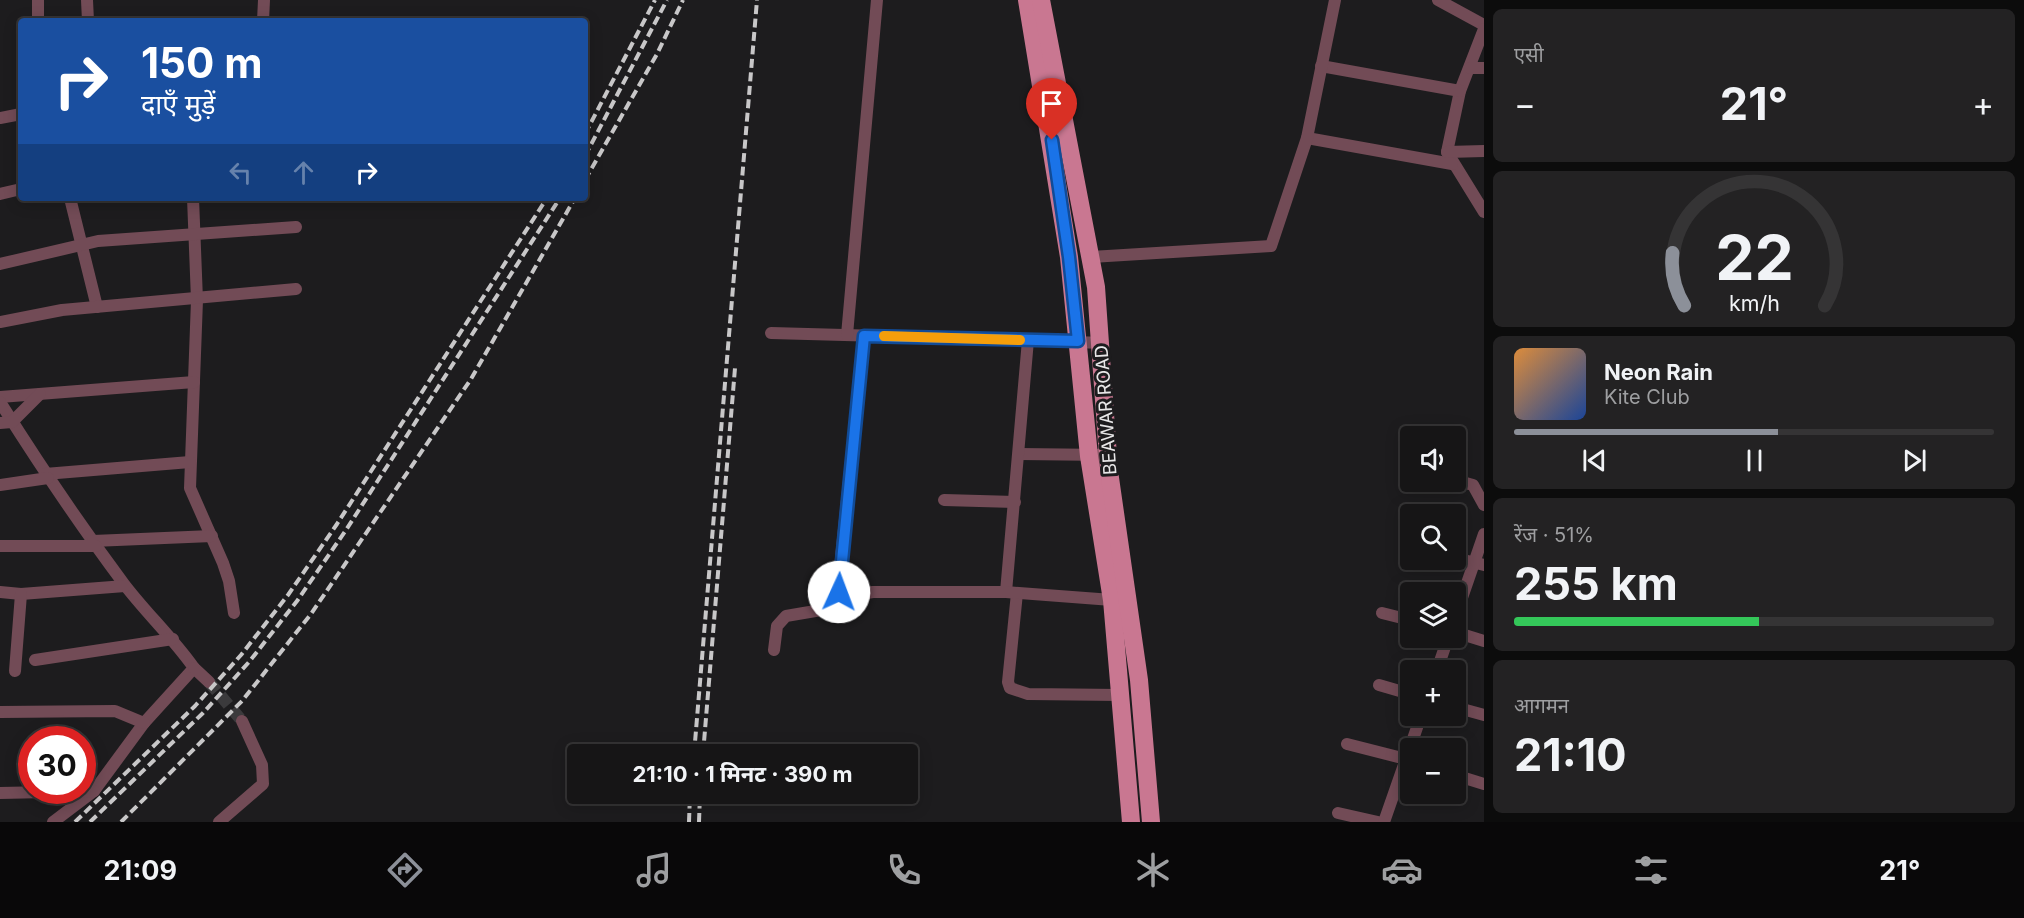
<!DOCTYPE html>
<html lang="hi">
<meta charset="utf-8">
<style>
:root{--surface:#161516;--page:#232223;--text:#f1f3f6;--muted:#9e9fa1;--line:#353435;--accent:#8c9099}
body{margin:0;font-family:Inter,"Noto Sans Devanagari",sans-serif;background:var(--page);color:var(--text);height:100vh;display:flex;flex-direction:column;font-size:22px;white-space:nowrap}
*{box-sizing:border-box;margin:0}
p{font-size:20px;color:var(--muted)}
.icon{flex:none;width:33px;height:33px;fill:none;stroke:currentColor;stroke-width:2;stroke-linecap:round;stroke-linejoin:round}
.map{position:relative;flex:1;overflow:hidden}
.sheet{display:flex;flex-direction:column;gap:9px;padding:9px;background:#0c0c0c;width:540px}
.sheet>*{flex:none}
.banner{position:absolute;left:18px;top:18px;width:570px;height:183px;border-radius:6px;box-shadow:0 3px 15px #0003,0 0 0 2px var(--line);background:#1a4fa0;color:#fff;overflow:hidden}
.controls{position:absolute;left:1400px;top:426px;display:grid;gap:12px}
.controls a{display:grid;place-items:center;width:66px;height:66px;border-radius:6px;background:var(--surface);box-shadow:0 3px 15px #0003,0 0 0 2px var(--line);font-size:30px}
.speed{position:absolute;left:18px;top:726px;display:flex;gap:12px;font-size:30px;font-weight:700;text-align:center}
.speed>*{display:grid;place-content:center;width:78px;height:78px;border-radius:50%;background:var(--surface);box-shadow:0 3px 15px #0003,0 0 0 2px var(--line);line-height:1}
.speed .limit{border:9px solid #d22;background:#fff;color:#111}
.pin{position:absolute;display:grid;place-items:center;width:51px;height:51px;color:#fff;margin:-62px -26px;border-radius:50% 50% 50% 0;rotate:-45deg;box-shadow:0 0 6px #0007}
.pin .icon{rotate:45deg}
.me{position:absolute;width:66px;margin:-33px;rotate:2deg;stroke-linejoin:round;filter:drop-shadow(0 0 4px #0008)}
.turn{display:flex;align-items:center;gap:21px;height:126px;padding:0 24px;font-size:27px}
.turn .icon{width:78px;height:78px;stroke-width:2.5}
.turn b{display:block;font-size:42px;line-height:51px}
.lanes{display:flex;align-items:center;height:57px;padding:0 24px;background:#0003;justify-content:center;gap:30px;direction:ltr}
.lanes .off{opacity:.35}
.big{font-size:45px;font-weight:700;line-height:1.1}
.sheet .card{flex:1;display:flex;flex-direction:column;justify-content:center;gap:9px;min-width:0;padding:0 21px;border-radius:9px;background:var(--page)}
.sheet .dial{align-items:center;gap:0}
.dial svg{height:156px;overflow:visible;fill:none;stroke:var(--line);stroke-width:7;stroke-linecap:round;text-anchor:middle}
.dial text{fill:var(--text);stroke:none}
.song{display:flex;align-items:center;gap:18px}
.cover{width:72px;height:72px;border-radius:9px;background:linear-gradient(135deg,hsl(30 70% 55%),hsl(220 70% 35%))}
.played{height:6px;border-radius:3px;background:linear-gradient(90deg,var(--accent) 55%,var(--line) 55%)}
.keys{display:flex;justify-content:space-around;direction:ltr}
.heat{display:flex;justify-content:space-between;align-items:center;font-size:33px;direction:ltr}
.charge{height:9px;border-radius:4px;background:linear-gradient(90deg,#34c759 51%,var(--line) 0)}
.trip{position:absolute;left:567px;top:744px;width:351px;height:60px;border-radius:6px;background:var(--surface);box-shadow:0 3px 15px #0003,0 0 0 2px var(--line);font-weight:700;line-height:60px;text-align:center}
.menu{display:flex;height:96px;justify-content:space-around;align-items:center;background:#090809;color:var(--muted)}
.menu .icon{width:42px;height:42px}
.menu .on{color:var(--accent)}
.menu b{font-size:27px;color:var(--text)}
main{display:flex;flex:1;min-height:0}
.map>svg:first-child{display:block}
</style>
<main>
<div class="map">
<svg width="1484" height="822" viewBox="0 0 1484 822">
<rect width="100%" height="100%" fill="#1d1c1e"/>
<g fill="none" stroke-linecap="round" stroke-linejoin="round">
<!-- street-tunnel -->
<path stroke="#3b3a3c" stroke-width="12" stroke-dasharray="12 6" stroke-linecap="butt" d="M209,682L242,721"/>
<!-- street -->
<g stroke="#724b56" stroke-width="12">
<path d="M38,0V21"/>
<path d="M87,0L88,21"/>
<path d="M1438,0L1484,25"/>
<path d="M263,21L264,0"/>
<path d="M1484,29L1460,91L1447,152L1484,212"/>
<path d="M1321,66L1460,91"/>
<path d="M1470,68H1484"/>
<path d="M0,118L21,114"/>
<path d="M1307,138L1452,164"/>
<path d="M1447,152L1484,151"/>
<path d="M0,194L21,189"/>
<path d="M70,198L97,307"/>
<path d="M193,198L197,300L190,488L223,563L229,581L234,613"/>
<path d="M1091,257L1271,246L1307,138L1335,0"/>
<path d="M0,264L98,241L296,227"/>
<path d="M0,322L62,310L296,289"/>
<path d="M771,333L1028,340"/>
<path d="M847,335L877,0"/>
<path d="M0,397L194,382"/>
<path d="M0,402C39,464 80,525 124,584C146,613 173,638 194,668L144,723L94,791L53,822"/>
<path d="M0,423L12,422L40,394"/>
<path d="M1019,454L1108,455"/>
<path d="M45,474L190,462"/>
<path d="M1455,480L1473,485L1484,505"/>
<path d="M0,485L48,478"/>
<path d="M944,500L1015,502"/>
<path d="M93,541L212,536"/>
<path d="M0,546H96"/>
<path d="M1455,558L1484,565"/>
<path d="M0,592L21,594L125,586"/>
<path d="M1006,592L1028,340L1101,343"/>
<path d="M1017,593L1008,682L1010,688L1028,694L1119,695"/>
<path d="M842,601L839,577L864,335"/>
<path d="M1382,613L1410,620"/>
<path d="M1455,618L1484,534"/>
<path d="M1455,632L1484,641"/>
<path d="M774,650L777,626L786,616L833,608L854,595L873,592H1006L1112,600"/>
<path d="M35,660L173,639"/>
<path d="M194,668L209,682"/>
<path d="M1437,670L1448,638"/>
<path d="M15,671L21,594"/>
<path d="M1379,685L1410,694"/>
<path d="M1455,707L1484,715"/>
<path d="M0,712L115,711L144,723"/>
<path d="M1347,744L1410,760"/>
<path d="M1455,775L1484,784"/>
<path d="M0,793L94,791"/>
<path d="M1338,813L1378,822"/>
<path d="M219,822L263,784L262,765L242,721"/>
<path d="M1384,822L1421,716"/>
</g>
<!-- primary -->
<g stroke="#c97791" stroke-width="18">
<path d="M1027,0L1069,257L1089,456L1112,600L1131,822"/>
<path d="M1041,0L1096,287L1109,471L1139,680L1151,822"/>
</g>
<!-- rail -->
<g stroke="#c8c7c8" stroke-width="4" stroke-dasharray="9 4.5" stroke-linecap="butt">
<path d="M585,134L655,0"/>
<path d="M585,156L667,0"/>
<path d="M585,180L657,54L683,0"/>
<path d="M694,754L757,0"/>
<path d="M703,754L735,368"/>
<path d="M75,822L195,706L241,655L288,595L337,524L547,198"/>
<path d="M90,822L203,713L249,662L297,601L346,530L560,198"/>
<path d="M121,822L242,701L311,614L471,379L575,198"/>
<path d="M689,822L690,794"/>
<path d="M699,822L700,794"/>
</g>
</g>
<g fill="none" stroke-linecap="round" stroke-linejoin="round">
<defs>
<path id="route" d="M839,592L864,336L1078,341L1069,257L1052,140"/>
</defs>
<!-- route casing -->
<use href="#route" stroke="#114b97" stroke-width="15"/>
<!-- route -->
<use href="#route" stroke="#1a73e8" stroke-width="10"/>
<!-- slow -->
<path stroke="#f59e0b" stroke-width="10" d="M884,336L1020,340"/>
</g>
<g text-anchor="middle" stroke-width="6" stroke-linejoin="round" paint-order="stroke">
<!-- street labels -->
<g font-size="18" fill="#e8e7e8" stroke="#1d1c1e">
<text transform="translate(1106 410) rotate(-94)" y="6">BEAWAR ROAD</text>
</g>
</g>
</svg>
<div class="controls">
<a><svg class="icon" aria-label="sound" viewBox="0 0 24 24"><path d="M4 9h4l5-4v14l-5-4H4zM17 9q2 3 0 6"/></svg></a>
<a><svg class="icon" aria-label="search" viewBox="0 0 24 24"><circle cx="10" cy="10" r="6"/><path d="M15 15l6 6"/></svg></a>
<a><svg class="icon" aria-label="layers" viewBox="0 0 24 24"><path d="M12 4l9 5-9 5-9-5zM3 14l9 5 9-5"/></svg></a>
<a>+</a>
<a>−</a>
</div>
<div class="speed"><div class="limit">30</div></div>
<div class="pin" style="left:1052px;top:140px;background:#d93025"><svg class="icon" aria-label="arrive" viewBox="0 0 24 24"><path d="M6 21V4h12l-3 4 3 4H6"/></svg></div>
<svg class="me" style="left:839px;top:592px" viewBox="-20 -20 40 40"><circle r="19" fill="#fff"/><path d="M0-13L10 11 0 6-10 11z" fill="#1a73e8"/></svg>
<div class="trip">21:10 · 1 मिनट · 390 m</div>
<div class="banner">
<div class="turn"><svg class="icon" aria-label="right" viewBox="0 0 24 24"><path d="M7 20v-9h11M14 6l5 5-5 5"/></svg><div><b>150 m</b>दाएँ मुड़ें</div></div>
<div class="lanes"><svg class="icon off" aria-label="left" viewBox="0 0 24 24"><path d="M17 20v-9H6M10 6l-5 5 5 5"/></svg><svg class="icon off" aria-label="ahead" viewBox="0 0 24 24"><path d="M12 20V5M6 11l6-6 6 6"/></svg><svg class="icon" aria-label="right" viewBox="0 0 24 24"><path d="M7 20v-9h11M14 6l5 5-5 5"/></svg></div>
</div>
</div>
<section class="sheet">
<div class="card"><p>एसी</p>
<div class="heat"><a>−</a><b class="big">21°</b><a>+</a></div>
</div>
<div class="card dial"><svg viewBox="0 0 100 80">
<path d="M14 69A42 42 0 1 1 86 69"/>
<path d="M14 69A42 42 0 0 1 8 42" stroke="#8c9099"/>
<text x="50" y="56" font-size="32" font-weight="700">22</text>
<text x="50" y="72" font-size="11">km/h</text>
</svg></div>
<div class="card">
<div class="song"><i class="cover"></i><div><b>Neon Rain</b><p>Kite Club</p></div></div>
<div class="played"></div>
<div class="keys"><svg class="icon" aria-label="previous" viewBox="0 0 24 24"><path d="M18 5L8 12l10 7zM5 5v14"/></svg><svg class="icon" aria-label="pause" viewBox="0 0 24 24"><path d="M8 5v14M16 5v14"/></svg><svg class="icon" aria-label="next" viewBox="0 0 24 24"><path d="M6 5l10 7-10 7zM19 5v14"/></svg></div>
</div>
<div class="card"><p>रेंज · 51%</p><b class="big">255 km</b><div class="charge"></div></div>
<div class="card"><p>आगमन</p><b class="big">21:10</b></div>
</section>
</main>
<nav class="menu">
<b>21:09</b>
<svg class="icon on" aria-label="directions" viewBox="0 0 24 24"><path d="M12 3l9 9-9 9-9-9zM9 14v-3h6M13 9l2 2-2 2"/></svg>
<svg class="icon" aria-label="music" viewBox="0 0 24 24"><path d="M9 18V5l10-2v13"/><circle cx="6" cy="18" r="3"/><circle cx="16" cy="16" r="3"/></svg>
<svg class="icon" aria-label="phone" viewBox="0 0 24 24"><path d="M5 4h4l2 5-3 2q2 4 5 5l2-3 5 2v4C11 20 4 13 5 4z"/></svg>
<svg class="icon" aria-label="climate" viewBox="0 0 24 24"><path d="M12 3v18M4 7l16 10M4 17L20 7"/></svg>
<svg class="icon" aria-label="car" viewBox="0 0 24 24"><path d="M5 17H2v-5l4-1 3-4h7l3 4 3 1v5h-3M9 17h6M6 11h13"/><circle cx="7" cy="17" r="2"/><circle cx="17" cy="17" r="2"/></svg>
<svg class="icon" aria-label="filters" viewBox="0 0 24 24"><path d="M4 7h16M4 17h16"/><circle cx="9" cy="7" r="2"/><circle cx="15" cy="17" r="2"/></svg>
<b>21°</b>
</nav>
